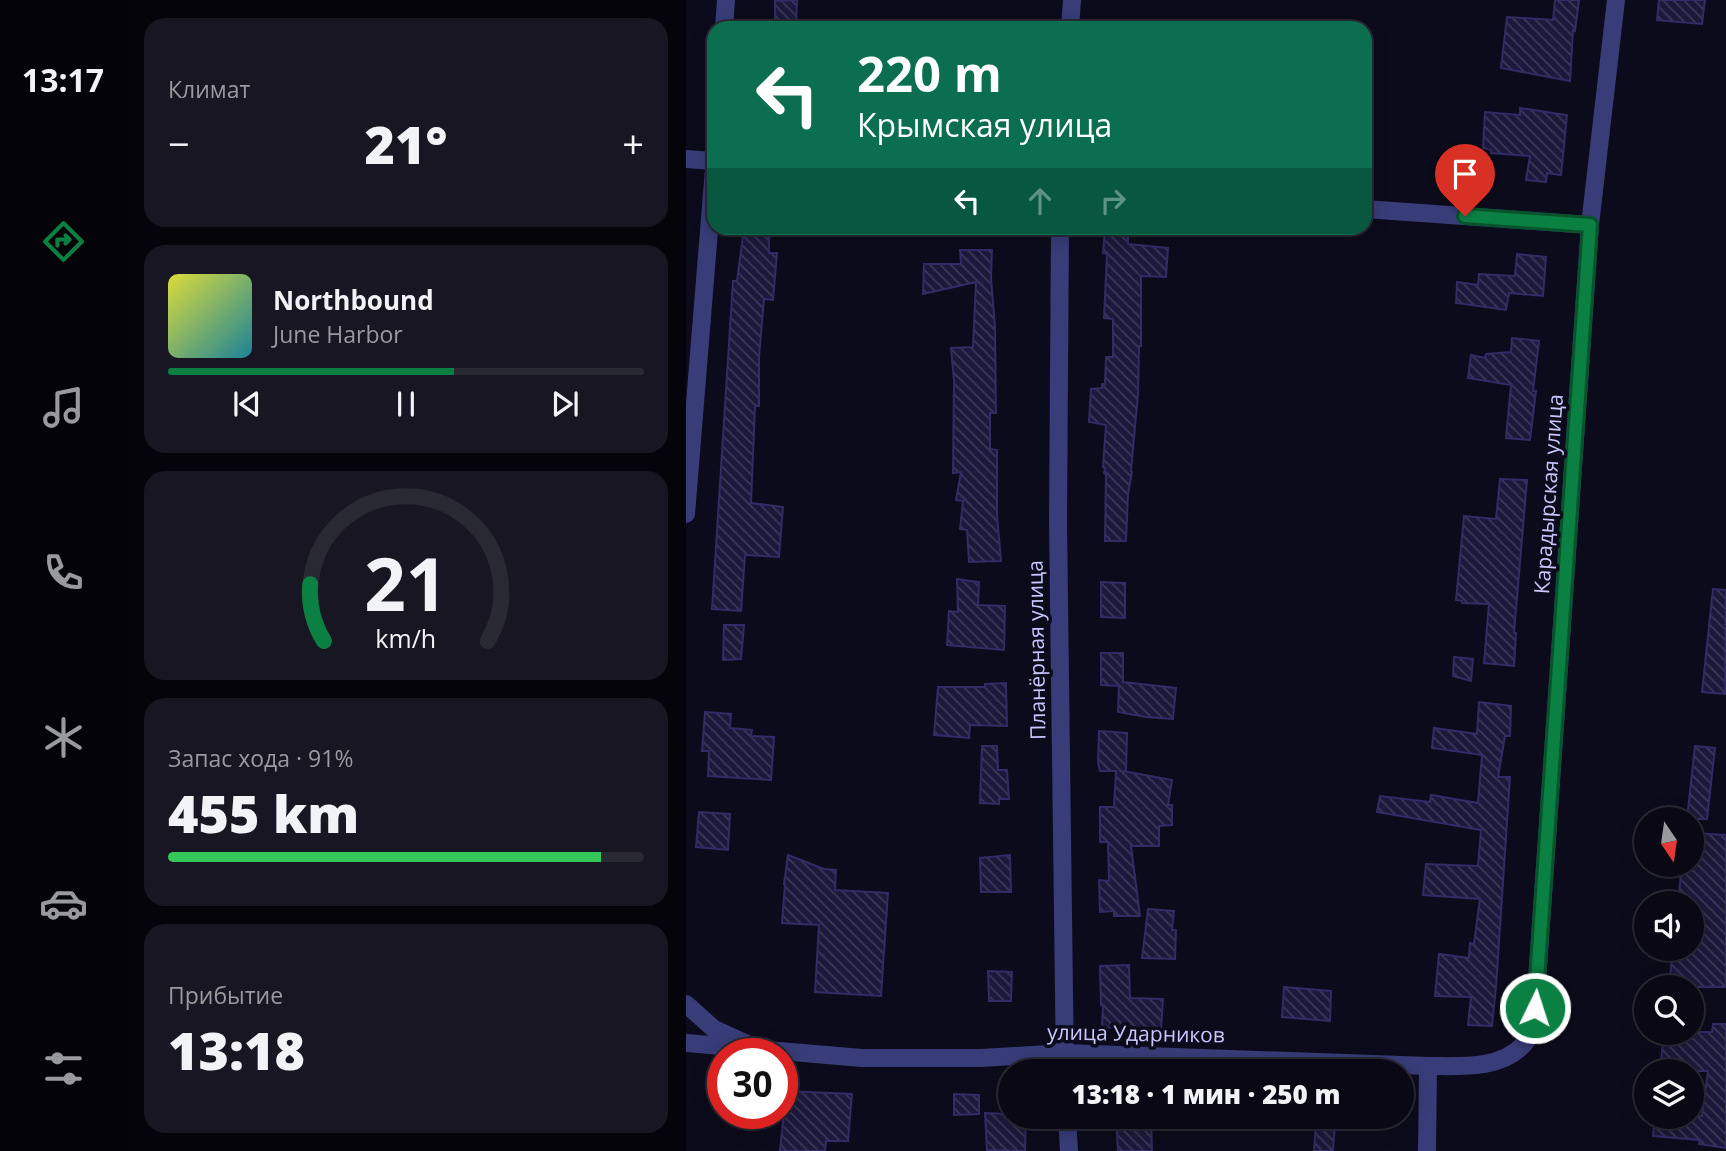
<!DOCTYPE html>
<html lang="ru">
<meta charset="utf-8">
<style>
:root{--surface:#090814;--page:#171622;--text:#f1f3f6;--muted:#999aa0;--line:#292934;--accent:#0b8043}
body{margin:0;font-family:"Open Sans",sans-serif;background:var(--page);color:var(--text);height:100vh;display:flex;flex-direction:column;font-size:26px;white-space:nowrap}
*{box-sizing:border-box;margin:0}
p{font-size:23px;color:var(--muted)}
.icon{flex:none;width:38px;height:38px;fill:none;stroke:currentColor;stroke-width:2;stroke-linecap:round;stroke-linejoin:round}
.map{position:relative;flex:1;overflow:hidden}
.panel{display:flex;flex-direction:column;gap:18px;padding:18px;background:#05040b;width:560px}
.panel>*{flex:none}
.guide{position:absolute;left:21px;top:21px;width:665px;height:214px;border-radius:21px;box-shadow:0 4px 18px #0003,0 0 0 2px var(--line);background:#0b6e4f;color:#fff;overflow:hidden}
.needle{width:46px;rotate:167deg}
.buttons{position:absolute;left:948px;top:807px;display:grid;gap:14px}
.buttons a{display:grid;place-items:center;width:70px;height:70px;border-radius:50%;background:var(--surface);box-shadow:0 4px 18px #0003,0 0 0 2px var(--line);font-size:35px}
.speed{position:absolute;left:21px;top:1038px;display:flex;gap:14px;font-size:35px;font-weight:700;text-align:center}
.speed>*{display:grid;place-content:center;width:91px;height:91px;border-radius:50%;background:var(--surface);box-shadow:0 4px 18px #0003,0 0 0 2px var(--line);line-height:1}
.speed .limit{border:10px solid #d22;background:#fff;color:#111}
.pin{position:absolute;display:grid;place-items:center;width:60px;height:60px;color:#fff;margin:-72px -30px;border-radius:50% 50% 50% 0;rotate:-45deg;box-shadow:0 0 7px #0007}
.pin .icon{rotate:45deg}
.me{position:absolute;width:77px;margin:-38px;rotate:4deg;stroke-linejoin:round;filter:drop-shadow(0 0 5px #0008)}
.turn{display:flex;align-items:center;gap:24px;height:147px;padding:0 35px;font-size:32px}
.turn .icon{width:91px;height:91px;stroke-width:2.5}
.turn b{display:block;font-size:49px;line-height:60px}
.lanes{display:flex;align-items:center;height:66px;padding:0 35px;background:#0003;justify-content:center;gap:35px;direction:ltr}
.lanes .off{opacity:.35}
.big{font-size:52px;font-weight:800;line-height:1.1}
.panel .widget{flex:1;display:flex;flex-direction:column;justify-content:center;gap:10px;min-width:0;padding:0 24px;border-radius:21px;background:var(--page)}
.panel .dial{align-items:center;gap:0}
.dial svg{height:182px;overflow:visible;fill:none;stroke:var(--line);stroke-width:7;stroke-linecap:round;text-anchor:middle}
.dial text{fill:var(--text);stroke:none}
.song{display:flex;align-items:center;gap:21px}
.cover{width:84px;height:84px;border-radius:10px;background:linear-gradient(135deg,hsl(60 70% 55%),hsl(190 70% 35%))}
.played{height:7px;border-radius:4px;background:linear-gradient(90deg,var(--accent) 60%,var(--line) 60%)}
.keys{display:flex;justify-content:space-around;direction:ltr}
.heat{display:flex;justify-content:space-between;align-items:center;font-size:38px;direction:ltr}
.charge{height:10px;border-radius:5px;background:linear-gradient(90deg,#34c759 91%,var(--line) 0)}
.trip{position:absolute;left:312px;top:1059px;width:416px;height:70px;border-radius:35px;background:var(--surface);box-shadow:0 4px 18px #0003,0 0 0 2px var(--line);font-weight:800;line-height:70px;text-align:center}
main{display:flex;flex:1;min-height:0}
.tab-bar{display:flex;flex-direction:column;width:126px;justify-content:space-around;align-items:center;background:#040308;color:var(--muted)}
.tab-bar .icon{width:49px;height:49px}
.tab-bar .current{color:var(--accent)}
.tab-bar b{font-size:32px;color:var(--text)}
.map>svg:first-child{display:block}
</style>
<main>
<nav class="tab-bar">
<b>13:17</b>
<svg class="icon current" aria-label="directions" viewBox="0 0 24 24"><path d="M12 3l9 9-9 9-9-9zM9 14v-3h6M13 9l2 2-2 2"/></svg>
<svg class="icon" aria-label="music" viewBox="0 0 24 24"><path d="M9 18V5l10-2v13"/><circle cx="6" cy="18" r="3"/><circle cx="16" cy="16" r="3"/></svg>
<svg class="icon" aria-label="phone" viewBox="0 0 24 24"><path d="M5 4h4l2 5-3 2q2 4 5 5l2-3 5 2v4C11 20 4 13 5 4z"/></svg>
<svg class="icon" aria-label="climate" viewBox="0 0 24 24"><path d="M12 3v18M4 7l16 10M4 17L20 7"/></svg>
<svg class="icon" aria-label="car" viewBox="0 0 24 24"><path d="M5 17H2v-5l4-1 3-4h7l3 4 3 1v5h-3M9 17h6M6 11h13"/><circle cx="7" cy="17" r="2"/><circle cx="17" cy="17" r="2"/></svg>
<svg class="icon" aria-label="filters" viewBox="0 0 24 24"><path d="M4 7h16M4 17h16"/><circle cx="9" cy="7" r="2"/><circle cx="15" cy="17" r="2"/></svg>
</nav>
<section class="panel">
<div class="widget"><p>Климат</p>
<div class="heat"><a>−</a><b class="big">21°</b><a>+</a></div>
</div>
<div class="widget">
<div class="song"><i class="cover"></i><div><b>Northbound</b><p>June Harbor</p></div></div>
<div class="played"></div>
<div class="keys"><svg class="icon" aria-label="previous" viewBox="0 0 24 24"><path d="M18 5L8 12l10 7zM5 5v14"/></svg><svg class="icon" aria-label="pause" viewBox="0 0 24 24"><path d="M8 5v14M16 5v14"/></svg><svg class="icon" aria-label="next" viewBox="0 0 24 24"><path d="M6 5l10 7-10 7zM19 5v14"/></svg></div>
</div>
<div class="widget dial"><svg viewBox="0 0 100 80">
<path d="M14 69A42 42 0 1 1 86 69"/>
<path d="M14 69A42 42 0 0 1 8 44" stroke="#0b8043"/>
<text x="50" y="56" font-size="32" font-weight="700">21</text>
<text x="50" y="72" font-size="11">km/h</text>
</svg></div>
<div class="widget"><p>Запас хода · 91%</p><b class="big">455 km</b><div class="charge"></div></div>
<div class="widget"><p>Прибытие</p><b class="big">13:18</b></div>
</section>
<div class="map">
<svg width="1040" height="1151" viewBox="0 0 1040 1151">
<defs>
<pattern id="building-back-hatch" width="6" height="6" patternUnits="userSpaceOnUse" patternTransform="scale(1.75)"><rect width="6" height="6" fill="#1c183b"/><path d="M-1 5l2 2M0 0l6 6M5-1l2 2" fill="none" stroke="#3c3858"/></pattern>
</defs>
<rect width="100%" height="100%" fill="#0c0b1b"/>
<!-- building -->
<g fill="url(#building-back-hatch)" stroke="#312b66" stroke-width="2">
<path d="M111,0L110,28H89V1Z"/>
<path d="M869,0H893L889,31L887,30L884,81L815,68L821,17L867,20Z"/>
<path d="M973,0H1019L1016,24L971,20Z"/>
<path d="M834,108L881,115L875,175L861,173L860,182L840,180L844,156L805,153V150L797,148L799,112L834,115Z"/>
<path d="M419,228H442V244L482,248L480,277L455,276V346H453L452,394L445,471L446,472L442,494L440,541H419L420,474L418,473L419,468L417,467L420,425L403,422L405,389L416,388V384H419L420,357H427V319L418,318L421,254L417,253Z"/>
<path d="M83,234V253H91L87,300L78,299L73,357V406H69L65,503L97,507L93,557L59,555L55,611L26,609L47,281H51L57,236Z"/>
<path d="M274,250H306L305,278L309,327L310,413H304V449L311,450V515L315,561L283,562L281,530L274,529L277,501L270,500L275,472L267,473L268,381L265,348L287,347L290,282L237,294L238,264H275Z"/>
<path d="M831,254L860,257L857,296L823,293L820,310L770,303L771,282L792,285L793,274L829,276Z"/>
<path d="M826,338L853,341L847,391H850L844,440L820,438L825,385L782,378L785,355L799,358L800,354L825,352Z"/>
<path d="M814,479L841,480L828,633H830L828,666L798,663L803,604L776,603V601L770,600L778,516L810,519Z"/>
<path d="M271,579L293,582L292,605L319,606L318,650L261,645L263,611L272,612Z"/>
<path d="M415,582L439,583V618L415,617Z"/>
<path d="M1027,589L1040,590L1039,694L1016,692Z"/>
<path d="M38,625H58L55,659L37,660Z"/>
<path d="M415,653H437V682L490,688L487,719L460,717L432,712L433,686L415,685Z"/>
<path d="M768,657L787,659L785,681L767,676Z"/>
<path d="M320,683L321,726L284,725L283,738L248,735L252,687H299V684Z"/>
<path d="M793,702L825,706L824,736H819L812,777H824L810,987L806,1026L782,1025L785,997L749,996L753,954L783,958L784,943L788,944L794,899L737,895L740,864L792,866L795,830L691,812L694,796L744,802L745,795L792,803L796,755L746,748L748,728L791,734Z"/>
<path d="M19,712L45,714L44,728L66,730L65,736L88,737L85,780L22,776L23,751H16Z"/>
<path d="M413,731L441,733L440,771H437L486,780L482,805H486V825L473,826V846H445L454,916H428V911L414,912L413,880L423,881L422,842H414V807H428L430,771H414L412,763Z"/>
<path d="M296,746H311L312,770H321L323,799H313V804L294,803Z"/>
<path d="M1009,746L1029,748L1021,819H1001Z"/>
<path d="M13,812L44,814L42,850L10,847Z"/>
<path d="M1006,833L1040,835V987H983L987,948H1006V903H992L996,864H1006Z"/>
<path d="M102,855L138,869L150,870L149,890L202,893L195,996L129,992L133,925L96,923L99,884H98Z"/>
<path d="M324,855L325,892H295L294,858Z"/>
<path d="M462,909L488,911L486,930H490L489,959L456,958Z"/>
<path d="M443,965L444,998L477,999L475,1029L459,1030L416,1027L417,1005H415L414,966Z"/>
<path d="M302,971L326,972L325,1001H303Z"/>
<path d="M598,987L645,991L644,1021L596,1017Z"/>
<path d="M1027,1024H1040V1148L1013,1144L1014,1140L967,1136L969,1116H1016L1022,1071H974L978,1032H1026Z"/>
<path d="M100,1091L166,1094L162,1141H140L139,1151H94Z"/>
<path d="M268,1094L293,1095V1114L268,1115Z"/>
<path d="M299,1113L324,1114V1116H340L339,1151L301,1150Z"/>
<path d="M430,1116H465L466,1151H432Z"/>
<path d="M630,1123L649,1124L647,1151H628Z"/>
</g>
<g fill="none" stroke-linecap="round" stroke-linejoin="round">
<!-- minor -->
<g stroke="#383c78" stroke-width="18">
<path d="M38,28L40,0"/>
<path d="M384,28L386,0"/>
<path d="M0,159L28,161"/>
<path d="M679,209L904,225"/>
<path d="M374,228L372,521L379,1071"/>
<path d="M0,514L28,169"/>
<path d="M0,1004L28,1029L61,1044"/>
<path d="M0,1043L176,1058H295L378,1053L742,1066C774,1066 814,1070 838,1044C843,1039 845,1031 848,1024L904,225L930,0"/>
<path d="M381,1116L383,1151"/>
<path d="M741,1151L742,1066"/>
</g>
</g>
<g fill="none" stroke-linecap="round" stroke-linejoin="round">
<defs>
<path id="route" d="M779,216L904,225L849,1008"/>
</defs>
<!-- route casing -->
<use href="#route" stroke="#07532c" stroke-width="18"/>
<!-- route -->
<use href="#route" stroke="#0b8043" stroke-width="12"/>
</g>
<g text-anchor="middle" stroke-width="7" stroke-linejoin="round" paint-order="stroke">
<!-- street labels -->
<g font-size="21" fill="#c8c7fd" stroke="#0c0b1b">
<text transform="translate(863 494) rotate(-86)" y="7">Карадырская улица</text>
<text transform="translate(351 650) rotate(-91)" y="7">Планёрная улица</text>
<text transform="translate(450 1034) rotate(1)" y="7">улица Ударников</text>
</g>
</g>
</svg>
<div class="buttons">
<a><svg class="needle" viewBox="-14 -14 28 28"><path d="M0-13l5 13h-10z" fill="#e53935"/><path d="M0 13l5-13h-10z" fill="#999aa0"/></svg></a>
<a><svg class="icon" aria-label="sound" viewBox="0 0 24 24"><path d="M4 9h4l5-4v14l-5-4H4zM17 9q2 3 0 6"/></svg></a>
<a><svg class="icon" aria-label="search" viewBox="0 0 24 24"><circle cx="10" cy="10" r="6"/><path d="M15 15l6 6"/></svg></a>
<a><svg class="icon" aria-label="layers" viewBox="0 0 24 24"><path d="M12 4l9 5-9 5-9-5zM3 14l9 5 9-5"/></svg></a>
</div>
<div class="speed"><div class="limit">30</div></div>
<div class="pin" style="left:779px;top:216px;background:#d93025"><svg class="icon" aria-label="arrive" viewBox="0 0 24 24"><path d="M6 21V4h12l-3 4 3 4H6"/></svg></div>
<svg class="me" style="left:849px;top:1008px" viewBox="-20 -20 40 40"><circle r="17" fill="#0b8043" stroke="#fff" stroke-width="3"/><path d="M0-11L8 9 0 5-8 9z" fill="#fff"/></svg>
<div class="trip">13:18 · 1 мин · 250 m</div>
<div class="guide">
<div class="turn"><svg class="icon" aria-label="left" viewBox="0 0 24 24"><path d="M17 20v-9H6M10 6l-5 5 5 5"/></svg><div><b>220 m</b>Крымская улица</div></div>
<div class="lanes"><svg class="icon" aria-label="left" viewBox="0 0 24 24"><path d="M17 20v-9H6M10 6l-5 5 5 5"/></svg><svg class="icon off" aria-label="ahead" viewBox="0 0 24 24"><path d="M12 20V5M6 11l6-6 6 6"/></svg><svg class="icon off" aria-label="right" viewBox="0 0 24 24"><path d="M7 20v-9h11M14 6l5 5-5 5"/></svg></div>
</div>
</div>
</main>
